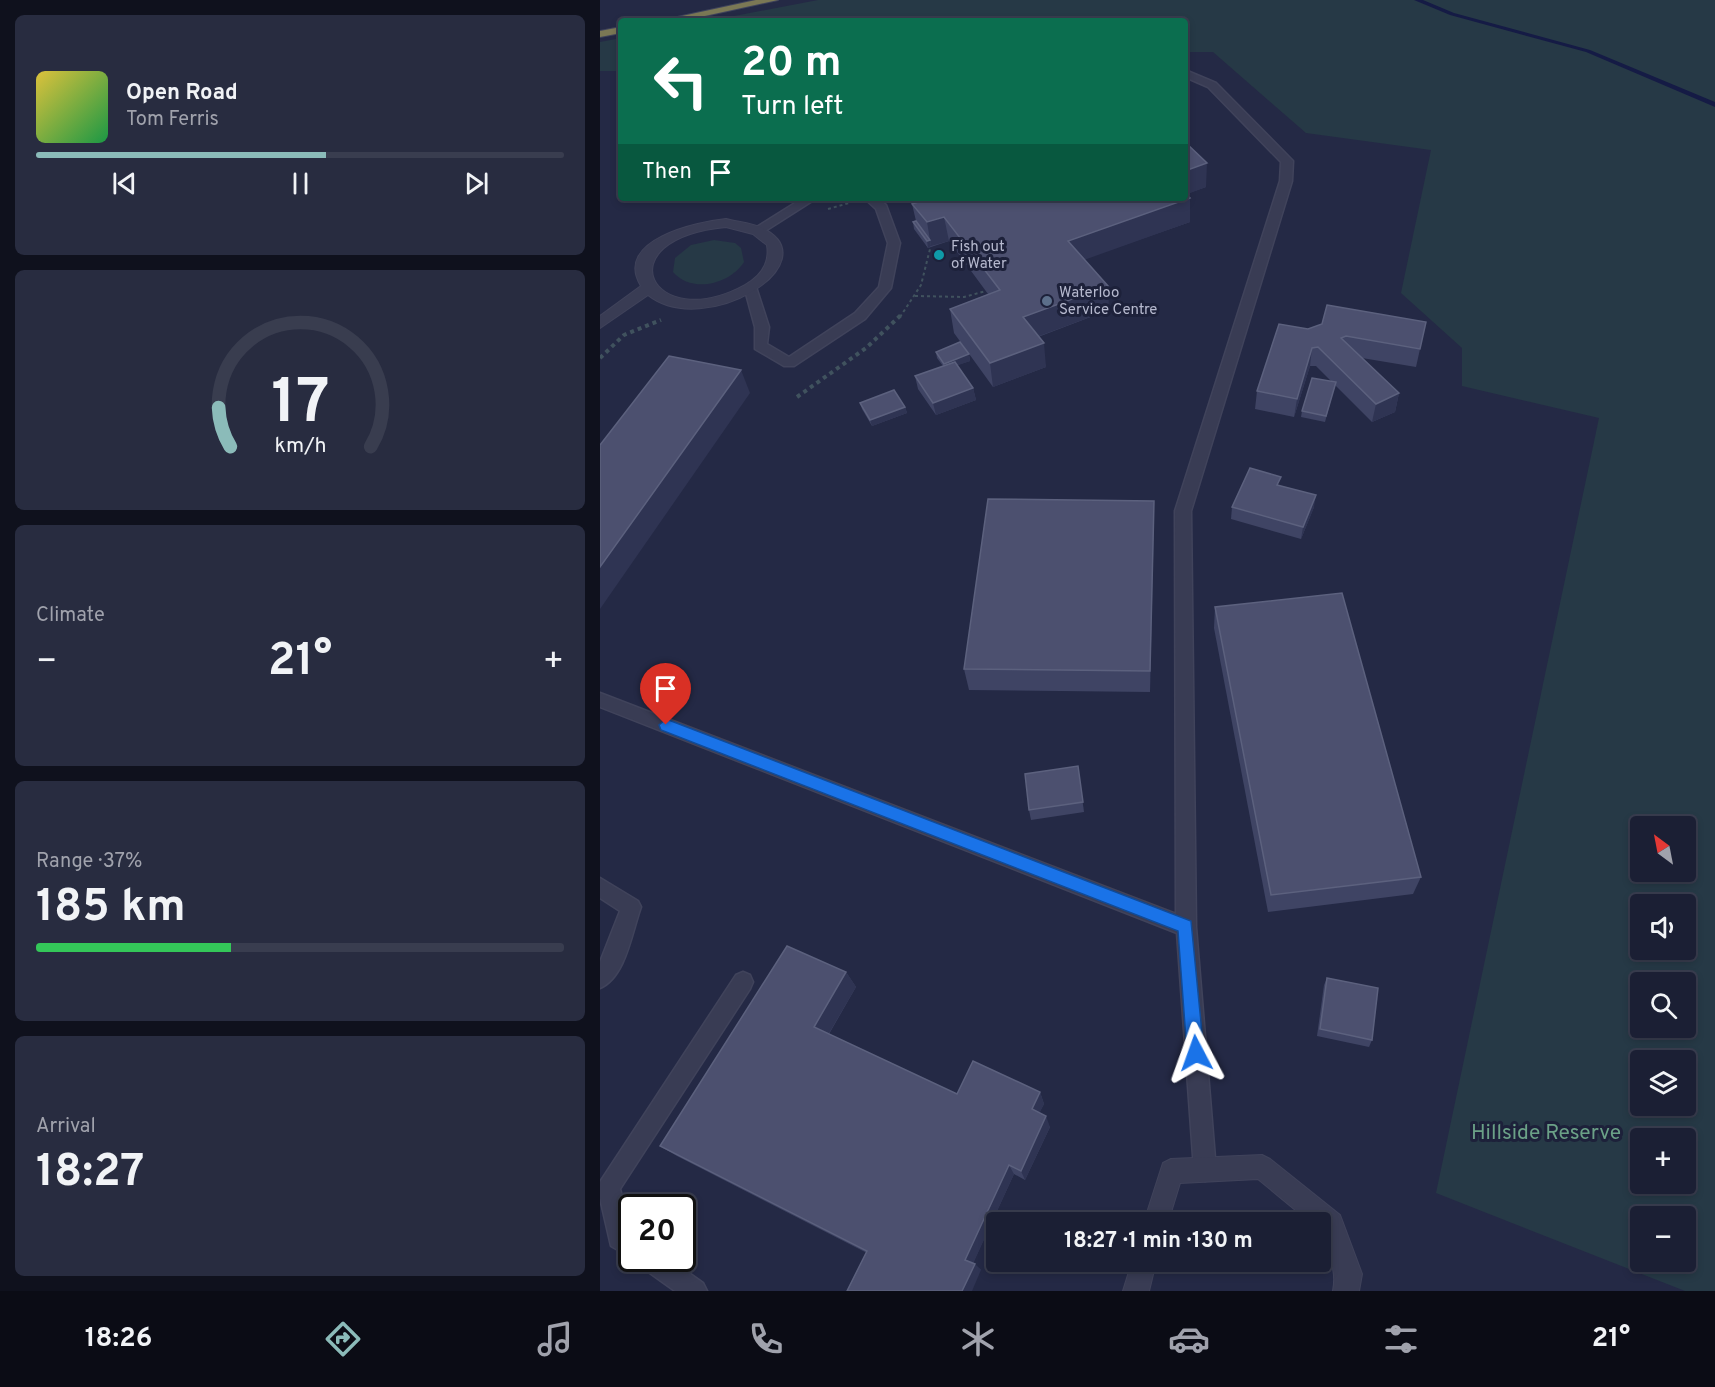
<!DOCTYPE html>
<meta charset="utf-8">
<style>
:root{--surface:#1b1f34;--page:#282c40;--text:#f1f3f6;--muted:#a0a2ac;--line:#393d4f;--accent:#8bbbb9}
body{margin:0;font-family:Overpass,sans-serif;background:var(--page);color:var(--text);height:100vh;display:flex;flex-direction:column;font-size:22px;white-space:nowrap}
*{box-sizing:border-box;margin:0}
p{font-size:20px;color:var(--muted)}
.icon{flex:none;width:33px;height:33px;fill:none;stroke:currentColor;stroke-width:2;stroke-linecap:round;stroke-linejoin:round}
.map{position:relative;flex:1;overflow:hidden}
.side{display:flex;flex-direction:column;gap:15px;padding:15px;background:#0f111d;width:600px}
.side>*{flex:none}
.hud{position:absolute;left:18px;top:18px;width:570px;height:183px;border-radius:6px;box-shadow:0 3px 9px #0003,0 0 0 2px var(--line);background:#0b6e4f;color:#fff;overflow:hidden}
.needle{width:39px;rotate:328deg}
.controls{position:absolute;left:1030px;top:816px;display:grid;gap:12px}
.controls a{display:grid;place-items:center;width:66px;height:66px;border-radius:6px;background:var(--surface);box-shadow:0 3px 9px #0003,0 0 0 2px var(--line);font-size:30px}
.speed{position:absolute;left:18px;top:1194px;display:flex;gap:12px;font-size:30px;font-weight:700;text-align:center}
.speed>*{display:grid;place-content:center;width:78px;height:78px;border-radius:50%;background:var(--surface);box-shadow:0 3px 9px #0003,0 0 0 2px var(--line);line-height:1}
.speed .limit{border:3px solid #111;border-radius:9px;background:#fff;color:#111}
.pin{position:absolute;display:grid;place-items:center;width:51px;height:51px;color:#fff;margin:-62px -26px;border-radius:50% 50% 50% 0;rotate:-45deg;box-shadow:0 0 6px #0007}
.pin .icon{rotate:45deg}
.me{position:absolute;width:66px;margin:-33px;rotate:356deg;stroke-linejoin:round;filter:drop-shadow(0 0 4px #0008)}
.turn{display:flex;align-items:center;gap:21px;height:126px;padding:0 24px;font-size:27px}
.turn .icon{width:78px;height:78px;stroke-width:2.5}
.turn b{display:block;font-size:42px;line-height:51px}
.then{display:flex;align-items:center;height:57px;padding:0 24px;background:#0003;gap:12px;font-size:22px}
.big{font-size:45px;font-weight:700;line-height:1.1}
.side .card{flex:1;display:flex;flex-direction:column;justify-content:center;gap:9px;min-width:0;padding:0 21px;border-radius:9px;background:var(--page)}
.side .dial{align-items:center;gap:0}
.dial svg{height:156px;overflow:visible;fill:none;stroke:var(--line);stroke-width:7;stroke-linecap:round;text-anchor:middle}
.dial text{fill:var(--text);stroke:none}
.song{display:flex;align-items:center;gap:18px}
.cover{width:72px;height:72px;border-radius:9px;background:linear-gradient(135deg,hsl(50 70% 55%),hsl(140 70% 35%))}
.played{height:6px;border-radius:3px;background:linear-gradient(90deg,var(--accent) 55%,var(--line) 55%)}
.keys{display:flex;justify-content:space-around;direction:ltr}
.heat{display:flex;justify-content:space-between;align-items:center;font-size:33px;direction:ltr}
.charge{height:9px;border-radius:4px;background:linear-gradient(90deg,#34c759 37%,var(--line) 0)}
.trip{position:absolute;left:386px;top:1212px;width:345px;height:60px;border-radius:6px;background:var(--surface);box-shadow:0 3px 9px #0003,0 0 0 2px var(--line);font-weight:700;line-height:60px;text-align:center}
.menu{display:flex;height:96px;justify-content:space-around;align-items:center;background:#0b0c15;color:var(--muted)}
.menu .icon{width:42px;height:42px}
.menu .current{color:var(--accent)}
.menu b{font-size:27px;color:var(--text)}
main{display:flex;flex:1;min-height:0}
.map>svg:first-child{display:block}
</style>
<main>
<section class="side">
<div class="card">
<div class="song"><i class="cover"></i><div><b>Open Road</b><p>Tom Ferris</p></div></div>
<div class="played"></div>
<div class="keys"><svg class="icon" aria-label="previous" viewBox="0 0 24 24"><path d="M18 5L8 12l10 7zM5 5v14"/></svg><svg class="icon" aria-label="pause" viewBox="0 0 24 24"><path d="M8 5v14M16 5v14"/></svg><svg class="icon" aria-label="next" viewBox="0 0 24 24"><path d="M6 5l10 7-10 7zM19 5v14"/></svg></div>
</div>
<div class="card dial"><svg viewBox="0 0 100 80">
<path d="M14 69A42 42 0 1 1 86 69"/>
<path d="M14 69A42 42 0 0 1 8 49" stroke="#8bbbb9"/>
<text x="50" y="56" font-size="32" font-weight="700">17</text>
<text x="50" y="72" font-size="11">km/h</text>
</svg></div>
<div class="card"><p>Climate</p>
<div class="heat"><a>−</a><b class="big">21°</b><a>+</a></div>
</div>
<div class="card"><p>Range · 37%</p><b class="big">185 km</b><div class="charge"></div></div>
<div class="card"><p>Arrival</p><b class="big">18:27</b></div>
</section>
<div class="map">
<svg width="1115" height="1291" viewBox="0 0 1115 1291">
<rect width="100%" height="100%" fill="#242945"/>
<!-- green -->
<g fill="#263946" fill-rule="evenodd">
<path d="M218,0H1115V1291H1085L836,1193L999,418L862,386V348L801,293L831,150L706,133L613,52H585V21H108ZM1086,826V872H1041V826ZM1041,904H1086V950H1041ZM1041,982H1086V1028H1041ZM1041,1060H1086V1106H1041ZM1041,1138H1086V1184H1041ZM1086,1216V1262H1041V1216Z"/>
<path d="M21,38V71H0V42Z"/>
<path d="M114,240L135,243L141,248L144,262C130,284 92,294 73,272L75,258L91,245Z"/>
</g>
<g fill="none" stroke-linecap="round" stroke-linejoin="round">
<!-- stream -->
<path fill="#151b45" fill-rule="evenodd" d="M814,0H823L854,13L990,50L1115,102V107L986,52L850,15Z"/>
<defs>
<g id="lane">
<path d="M585,70L616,83L693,161L692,181L591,511L596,927L616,1170L613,1178L605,1181L597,1178L594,1170L577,933L0,707V693L576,914L575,511L680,181L681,162L608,87L585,77Z"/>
<path d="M203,198H217L162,233L158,234L152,230Z"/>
<path d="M264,198H277L286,205L300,243L291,288L265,319L194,366H184L155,349V327L145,290L146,287H156L157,290L169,327L167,344L189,357L255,313L279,287L288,243L276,209Z"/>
<path d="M0,878L38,901L41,907C32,931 26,977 0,988V962L20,911L0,898Z"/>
<path d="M143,972L150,975L153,982L150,989L20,1189L32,1233V1258L11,1246L0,1198V1182L136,975Z"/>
<path d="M37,1258H68L103,1283L107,1291H75L40,1266Z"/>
</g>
<g id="street">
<path d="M126,219C137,222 152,223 162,228C232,262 105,340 48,295L0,328V316L41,286C13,240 97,222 126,219ZM126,227L153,234L167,245C170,263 161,276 145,285C52,336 2,239 126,227Z"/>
<path d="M662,1155L670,1159L740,1215L762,1274L759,1291H733C739,1261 720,1248 720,1222H710L658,1179L580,1183L568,1222H544L563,1163L571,1159Z"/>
<path d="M532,1262H556L549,1291H523Z"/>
</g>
<g id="highway">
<path d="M156,0H178L82,21H59Z"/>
<path d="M21,27V33L0,37V31Z"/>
</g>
</defs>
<!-- lane casing -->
<use href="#lane" stroke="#40435b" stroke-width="3"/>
<!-- street casing -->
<use href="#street" stroke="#40435b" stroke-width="2"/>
<!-- highway casing -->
<use href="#highway" stroke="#40445c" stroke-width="2"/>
<!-- path-far1 -->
<g stroke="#40525e" stroke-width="2" stroke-dasharray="3 3" stroke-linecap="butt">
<path d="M228,209L249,203"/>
<path d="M315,296L364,297L386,291"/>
<path d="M300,317L321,285L330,249L326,243"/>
</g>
<!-- path -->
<g stroke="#40525e" stroke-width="4" stroke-dasharray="4 4" stroke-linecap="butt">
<path d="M0,358L24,335L61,320"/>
<path d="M197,397L266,348L301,315"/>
</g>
<!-- lane -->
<use href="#lane" fill="#393c54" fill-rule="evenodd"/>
<!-- street -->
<use href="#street" fill="#393c54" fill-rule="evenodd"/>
<!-- highway -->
<use href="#highway" fill="#7b7855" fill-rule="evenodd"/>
</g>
<!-- wall -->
<g fill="#3f4464">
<path d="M585,142L606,187L586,194L590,198V222L484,259L509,310L438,337L446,367L393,387L354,333L350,309L388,294L349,241L328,248L314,229L313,222L316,221L312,204L320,201L318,198H585Z"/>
<path d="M679,324L820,349L816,367L762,358L799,393L795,412L772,422L735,385L725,422L701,417L702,411L731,381L716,366H710L694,417L655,409L657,391Z"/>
<path d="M336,352L369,354L370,361L357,365L373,388L376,400L336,415L318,389L315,376L343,366L337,358Z"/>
<path d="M260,403L305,407L307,413L272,426L262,409Z"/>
<path d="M680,486L714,507L701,539L631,519L632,507Z"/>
<path d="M554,501L550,692L369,690L364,669Z"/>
<path d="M615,607L821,877L813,894L668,912L614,628Z"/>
<path d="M478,766L484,812L431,820L429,810Z"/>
<path d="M246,972L256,987L229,1034L357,1094L440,1092L444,1104L439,1113L450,1127L425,1180L414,1174L373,1263L381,1270L267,1253L77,1156L60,1146Z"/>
<path d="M727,978L772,1040L769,1047L717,1036L724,985Z"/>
</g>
<!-- shaded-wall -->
<g fill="#2f3453">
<path d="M607,163L606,187L585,195V171Z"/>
<path d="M590,198V222L470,265L468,241Z"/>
<path d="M344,217L349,241L331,246L327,222Z"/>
<path d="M330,240L331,246L328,248L327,241Z"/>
<path d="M508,286L509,310L426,341L423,317Z"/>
<path d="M444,343L446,367L393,387L390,363Z"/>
<path d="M712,348L710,366L694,417L697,399Z"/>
<path d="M369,354L370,361L345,370L344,364Z"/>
<path d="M141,370L150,393L0,609V567Z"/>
<path d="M373,388L376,400L336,415L333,403Z"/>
<path d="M799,393L795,412L772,422L776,404Z"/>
<path d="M305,407L307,413L272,426L270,420Z"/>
<path d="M716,495L714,507L701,539L703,527Z"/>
<path d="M554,501V523L550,692V671Z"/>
<path d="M246,972L256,987L225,1040L214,1027Z"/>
<path d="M440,1092L444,1104L436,1120L432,1109Z"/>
<path d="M446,1116L450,1127L425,1180L421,1171Z"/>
<path d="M409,1165L414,1174L372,1266L365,1260Z"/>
<path d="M375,1264L381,1270L372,1291H362Z"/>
</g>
<!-- building -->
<g fill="#4c506f" stroke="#5c617e" stroke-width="1.5">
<path d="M585,142L607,163L585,171Z"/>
<path d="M585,193L590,198L468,241L508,286L423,317L444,343L390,363L350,309L400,290L344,217L327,222L312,204L331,198H585Z"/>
<path d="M316,221L330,240L327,241L313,222Z"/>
<path d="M727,305L826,322L820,349L746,336L741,338L799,393L776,404L718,347L712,348L697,399L657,391L679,324L708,329L722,324Z"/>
<path d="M360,342L369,354L344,364L336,352Z"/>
<path d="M69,356L141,370L0,567V445Z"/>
<path d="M355,362L373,388L333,403L315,376Z"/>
<path d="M712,378L736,382L726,416L702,411Z"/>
<path d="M294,390L305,407L270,420L260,403Z"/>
<path d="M650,468L681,477L677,485L716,495L703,527L632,507Z"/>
<path d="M388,499L554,501L550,671L364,669Z"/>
<path d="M742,593L821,877L671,895L615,607Z"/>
<path d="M478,766L483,802L429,810L425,774Z"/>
<path d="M187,946L246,972L214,1027L357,1094L373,1061L440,1092L432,1109L446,1116L421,1171L409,1165L365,1260L375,1264L362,1291H247L267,1251L60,1146Z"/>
<path d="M727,978L778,988L772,1040L720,1029Z"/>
</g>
<!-- route -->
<path fill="#1a73e8" stroke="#114b97" stroke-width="1.5" d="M66,719L591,921L604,1053L602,1059L596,1061L589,1059L587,1053L578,931L61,730L59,725Z"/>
<!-- markers -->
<circle fill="#0f9aa8" stroke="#1d213a" stroke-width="2" cx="339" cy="255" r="6"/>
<circle fill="#5c6f8a" stroke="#1d213a" stroke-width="2" cx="447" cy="301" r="6"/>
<g text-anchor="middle" stroke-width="6" stroke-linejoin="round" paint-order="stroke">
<!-- far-poi labels -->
<g font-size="15" fill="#b6b9ce" stroke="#1d213a" text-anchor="start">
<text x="351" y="251">Fish out<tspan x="351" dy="17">of Water</tspan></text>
<text x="459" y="297">Waterloo<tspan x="459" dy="17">Service Centre</tspan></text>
</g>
<!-- near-park labels -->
<g font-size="21" fill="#6ba187" stroke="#1d213a">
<text x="946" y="1139">Hillside Reserve</text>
</g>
</g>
</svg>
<div class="controls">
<a><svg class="needle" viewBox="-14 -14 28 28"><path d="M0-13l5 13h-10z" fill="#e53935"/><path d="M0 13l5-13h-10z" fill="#a0a2ac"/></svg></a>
<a><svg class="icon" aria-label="sound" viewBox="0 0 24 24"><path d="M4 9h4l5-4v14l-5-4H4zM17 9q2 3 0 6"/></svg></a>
<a><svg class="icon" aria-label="search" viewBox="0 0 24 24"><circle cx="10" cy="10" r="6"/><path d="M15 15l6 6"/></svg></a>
<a><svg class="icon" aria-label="layers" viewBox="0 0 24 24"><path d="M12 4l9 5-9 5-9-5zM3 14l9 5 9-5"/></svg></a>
<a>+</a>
<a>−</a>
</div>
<div class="speed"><div class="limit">20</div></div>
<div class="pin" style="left:66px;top:725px;background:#d93025"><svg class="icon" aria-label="arrive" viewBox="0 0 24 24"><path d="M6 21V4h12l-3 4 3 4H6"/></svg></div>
<svg class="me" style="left:596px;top:1053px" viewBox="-20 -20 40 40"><path d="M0-17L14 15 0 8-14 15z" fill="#1a73e8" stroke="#fff" stroke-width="4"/></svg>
<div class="trip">18:27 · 1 min · 130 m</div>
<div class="hud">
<div class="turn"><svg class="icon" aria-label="left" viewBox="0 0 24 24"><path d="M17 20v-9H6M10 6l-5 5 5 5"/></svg><div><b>20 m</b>Turn left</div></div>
<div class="then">Then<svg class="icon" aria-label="arrive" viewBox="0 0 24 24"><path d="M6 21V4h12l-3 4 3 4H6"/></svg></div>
</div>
</div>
</main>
<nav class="menu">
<b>18:26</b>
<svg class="icon current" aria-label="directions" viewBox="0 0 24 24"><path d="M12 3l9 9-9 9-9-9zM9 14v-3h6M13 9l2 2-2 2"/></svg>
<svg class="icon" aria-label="music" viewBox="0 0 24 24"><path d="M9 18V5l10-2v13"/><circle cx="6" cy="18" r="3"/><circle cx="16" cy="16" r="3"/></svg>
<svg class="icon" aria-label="phone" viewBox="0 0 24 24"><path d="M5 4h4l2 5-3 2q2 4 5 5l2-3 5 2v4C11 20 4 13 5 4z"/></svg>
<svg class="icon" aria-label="climate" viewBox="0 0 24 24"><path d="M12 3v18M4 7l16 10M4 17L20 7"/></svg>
<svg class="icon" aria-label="car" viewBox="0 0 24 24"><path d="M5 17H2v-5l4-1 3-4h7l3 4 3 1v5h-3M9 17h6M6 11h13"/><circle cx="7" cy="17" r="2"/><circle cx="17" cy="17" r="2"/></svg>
<svg class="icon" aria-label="filters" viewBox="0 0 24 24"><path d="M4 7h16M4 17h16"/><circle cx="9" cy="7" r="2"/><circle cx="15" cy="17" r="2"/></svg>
<b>21°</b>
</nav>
